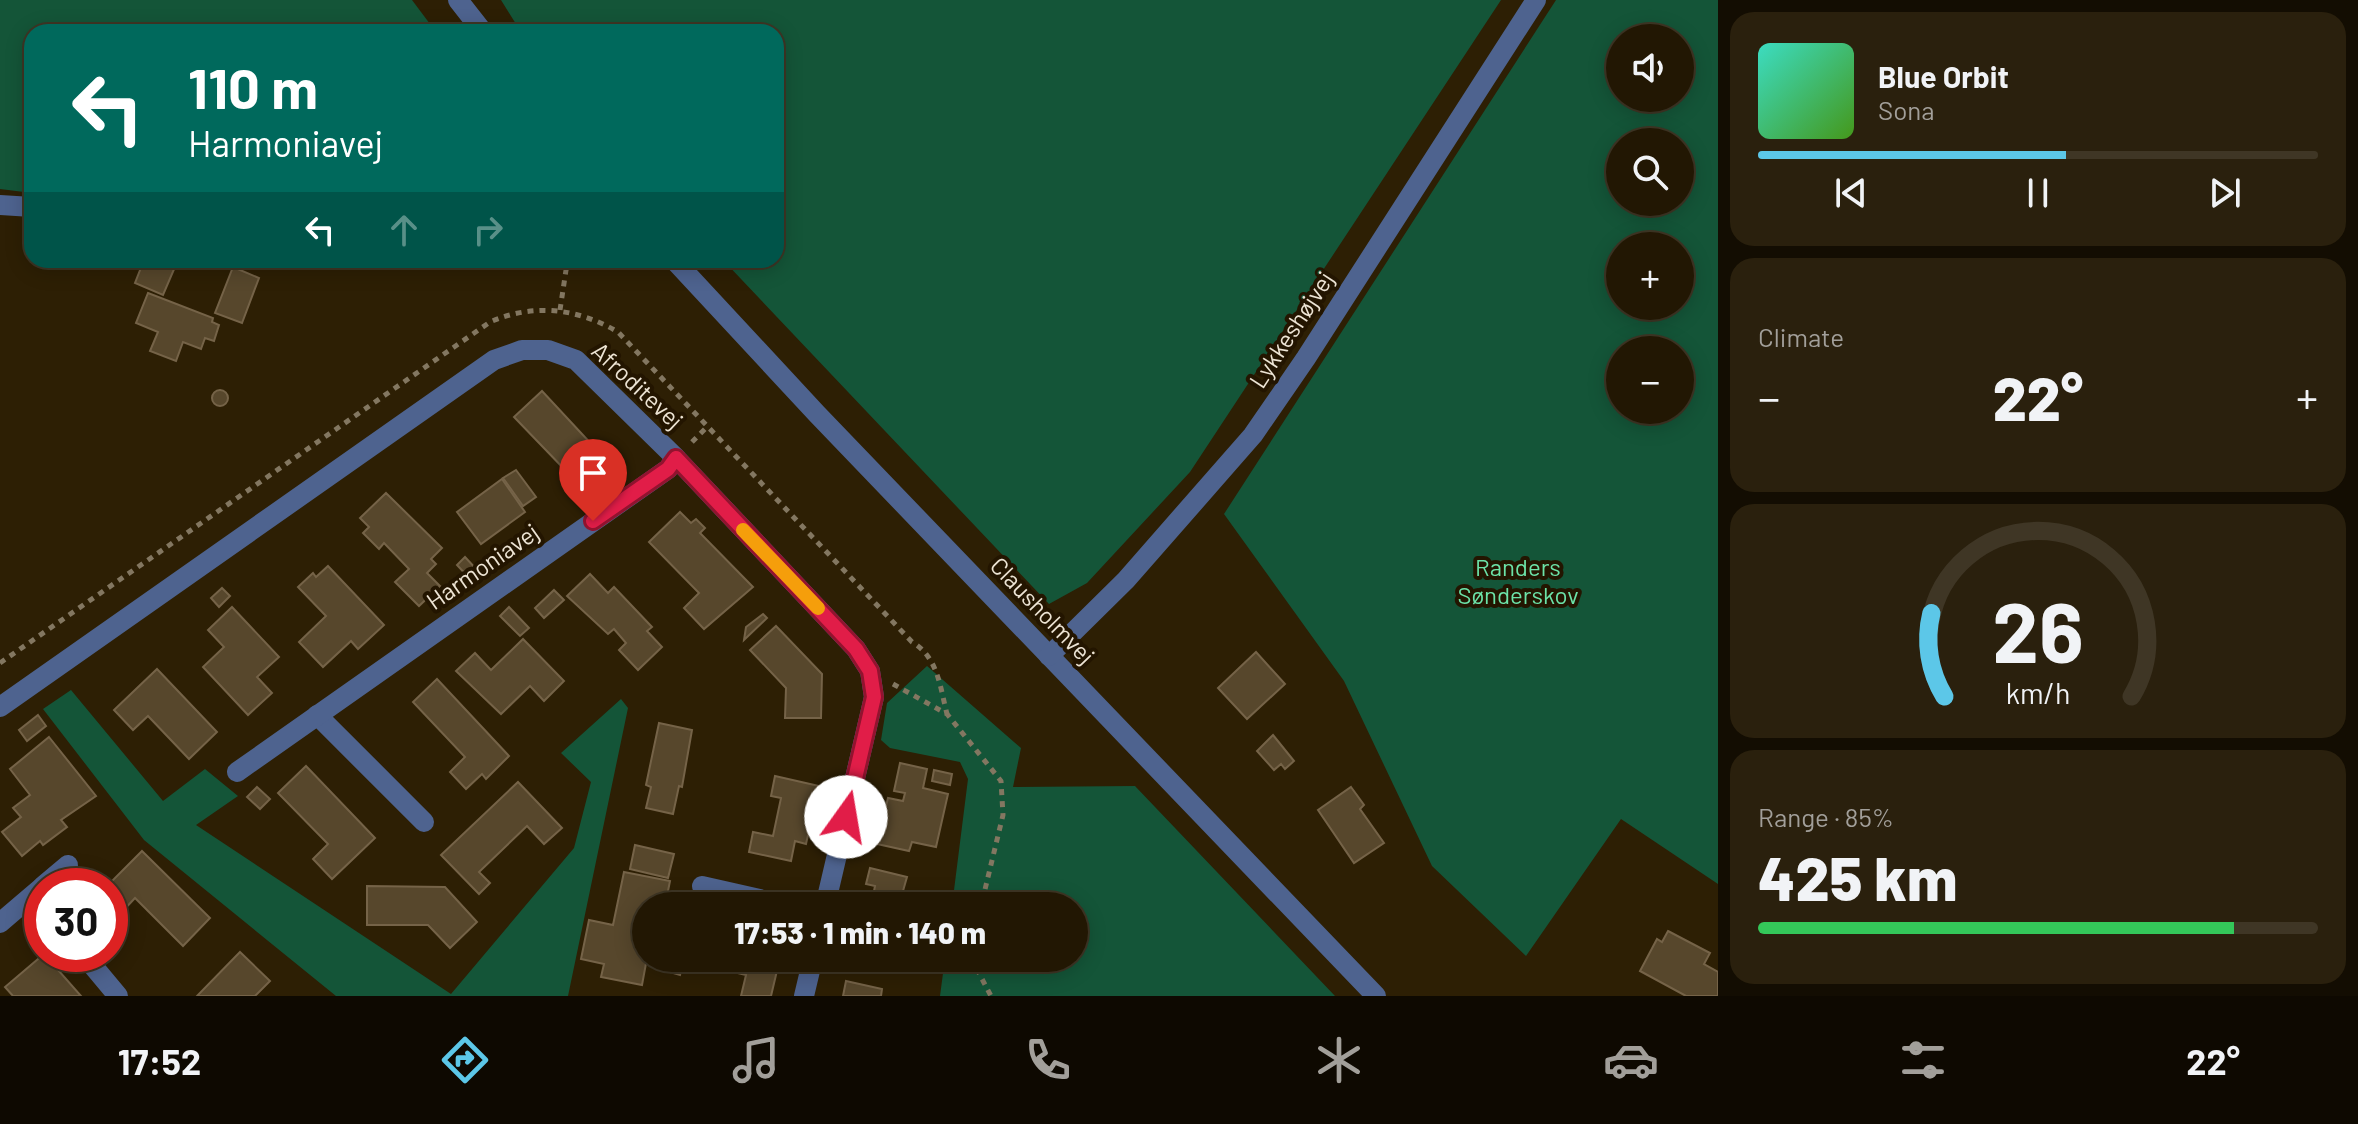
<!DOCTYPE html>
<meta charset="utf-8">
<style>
:root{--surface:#221703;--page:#2a200d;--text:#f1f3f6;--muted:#a29f9a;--line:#3f3625;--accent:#5cc7e8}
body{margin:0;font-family:Barlow,sans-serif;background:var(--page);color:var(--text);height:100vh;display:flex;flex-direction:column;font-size:30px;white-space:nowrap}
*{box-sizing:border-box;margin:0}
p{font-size:26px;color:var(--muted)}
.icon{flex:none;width:44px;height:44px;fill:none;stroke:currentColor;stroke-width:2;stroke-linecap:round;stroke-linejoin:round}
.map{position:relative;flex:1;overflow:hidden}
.panel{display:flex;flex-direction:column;gap:12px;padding:12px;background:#130d02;width:640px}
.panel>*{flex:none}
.top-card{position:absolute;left:24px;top:24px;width:760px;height:244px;border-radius:24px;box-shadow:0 4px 20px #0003,0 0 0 2px var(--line);background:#00695c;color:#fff;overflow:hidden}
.fabs{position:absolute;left:1606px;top:24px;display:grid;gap:16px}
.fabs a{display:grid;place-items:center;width:88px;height:88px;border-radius:50%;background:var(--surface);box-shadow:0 4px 20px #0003,0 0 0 2px var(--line);font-size:40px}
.speed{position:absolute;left:24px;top:868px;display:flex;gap:16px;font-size:40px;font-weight:700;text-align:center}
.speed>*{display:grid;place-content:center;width:104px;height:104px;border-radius:50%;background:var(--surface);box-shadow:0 4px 20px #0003,0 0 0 2px var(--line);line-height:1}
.speed .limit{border:12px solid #d22;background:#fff;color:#111}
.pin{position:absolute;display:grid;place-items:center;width:68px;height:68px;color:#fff;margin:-82px -34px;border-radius:50% 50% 50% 0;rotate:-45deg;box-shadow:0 0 8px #0007}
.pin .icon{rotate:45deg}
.me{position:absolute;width:88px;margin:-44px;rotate:13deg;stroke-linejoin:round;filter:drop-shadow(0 0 6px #0008)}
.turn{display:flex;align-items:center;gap:28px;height:168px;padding:0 32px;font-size:36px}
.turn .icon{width:104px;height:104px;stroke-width:2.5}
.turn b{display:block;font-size:56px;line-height:68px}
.lanes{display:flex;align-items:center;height:76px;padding:0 32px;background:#0003;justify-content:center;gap:40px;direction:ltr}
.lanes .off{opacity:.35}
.big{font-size:60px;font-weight:800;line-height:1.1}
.panel .tile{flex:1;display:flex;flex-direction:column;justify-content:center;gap:12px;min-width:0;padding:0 28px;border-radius:24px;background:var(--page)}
.panel .dial{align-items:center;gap:0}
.dial svg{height:208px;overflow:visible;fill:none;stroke:var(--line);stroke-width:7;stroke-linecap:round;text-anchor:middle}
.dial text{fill:var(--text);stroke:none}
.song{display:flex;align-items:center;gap:24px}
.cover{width:96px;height:96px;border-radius:12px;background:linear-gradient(135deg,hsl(170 70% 55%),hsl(100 70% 35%))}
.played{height:8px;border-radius:4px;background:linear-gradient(90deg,var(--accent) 55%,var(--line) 55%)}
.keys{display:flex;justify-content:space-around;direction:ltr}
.heat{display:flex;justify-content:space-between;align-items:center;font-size:44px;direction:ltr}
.charge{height:12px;border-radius:6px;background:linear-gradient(90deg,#34c759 85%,var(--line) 0)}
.trip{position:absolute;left:632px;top:892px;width:456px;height:80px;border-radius:40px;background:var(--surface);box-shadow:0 4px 20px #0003,0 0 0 2px var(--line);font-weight:800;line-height:80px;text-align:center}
.tab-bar{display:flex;height:128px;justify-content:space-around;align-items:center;background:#0e0901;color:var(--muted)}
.tab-bar .icon{width:56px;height:56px}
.tab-bar .selected{color:var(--accent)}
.tab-bar b{font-size:36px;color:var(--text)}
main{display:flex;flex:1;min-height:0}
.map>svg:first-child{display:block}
</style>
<main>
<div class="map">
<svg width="1718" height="996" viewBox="0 0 1718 996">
<rect width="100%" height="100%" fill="#2d1f04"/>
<!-- green -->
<g fill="#145538" fill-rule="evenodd">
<path d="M0,0H412L436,32H32V193L0,189Z"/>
<path d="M501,0H1501L1190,472L1087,583L1049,604L723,260H776V32H521Z"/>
<path d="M1556,0H1718V884L1621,819L1526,956L1432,866L1344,681L1224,514ZM1680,38V98H1620V38ZM1680,142V202H1620V142ZM1680,246V306H1620V246ZM1680,350V410H1620V350Z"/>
<path d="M927,666L1021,748L1013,787L1135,786L1335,996H940L945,958H1074V906H952L968,779L960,762L890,748L881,740L887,703Z"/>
<path d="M71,690L163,801L205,769L238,796L196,825L451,994L574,848L591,782L561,753L621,699L628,708L568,996H336L144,840L43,709Z"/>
</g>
<!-- building -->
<g fill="#57472c" stroke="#756348" stroke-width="2">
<path d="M144,260H178L163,295L135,283Z"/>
<path d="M233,267L259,278L242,323L215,313Z"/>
<path d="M148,293L213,318L212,322L219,325L214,341L205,338L201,349L183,342L176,361L150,351L158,332L136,323Z"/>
<circle cx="220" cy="398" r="8"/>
<path d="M542,391L595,448L568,473L514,417Z"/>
<path d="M596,451L622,477L584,502L564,481Z"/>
<path d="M516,470L536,497L523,506L503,478Z"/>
<path d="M502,479L525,512L481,544L457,512Z"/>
<path d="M386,493L442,548L431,559L436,564L427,573L440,586L419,606L395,582L409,569L384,543L379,549L363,533L369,527L360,518Z"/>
<path d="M680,512L691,523L696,519L705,528L700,533L753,587L704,629L684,608L699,593L649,542Z"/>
<path d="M465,557L478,571L470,579L457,565Z"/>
<path d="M328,566L384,625L358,649L351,641L323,667L299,642L326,616L298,587L313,573L316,577Z"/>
<path d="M590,574L608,593L614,587L652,627L647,631L662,647L638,670L619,650L626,643L614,629L608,634L567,596Z"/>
<path d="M222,588L230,596L219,607L211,598Z"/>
<path d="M554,590L564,600L544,618L535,608Z"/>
<path d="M232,607L279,657L257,677L272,693L248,715L203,667L224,647L208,630Z"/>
<path d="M509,607L529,628L520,636L500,616Z"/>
<path d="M763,614L767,618L744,640L746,627Z"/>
<path d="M776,626L822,674L821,718H785L786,688L750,650Z"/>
<path d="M523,639L564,681L544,701L530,686L501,714L456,671L475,653L491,670Z"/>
<path d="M1256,652L1285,684L1247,719L1218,688Z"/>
<path d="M157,669L217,732L189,759L148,716L133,730L114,710Z"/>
<path d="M437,679L509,756L486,779L482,774L466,789L450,772L465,757L413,702Z"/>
<path d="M38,715L46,726L27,741L19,730Z"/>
<path d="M659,723L692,730L682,787L679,786L673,814L646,808L651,787L646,785Z"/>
<path d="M1273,735L1294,761L1285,769L1281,764L1274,770L1257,751Z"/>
<path d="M49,737L96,796L61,820L67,827L43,845L40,841L22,856L2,832L21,817L13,808L30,795L10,769Z"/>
<path d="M900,763L927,769L923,788L948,794L936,847L912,842L909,851L877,844L888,798L903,801L905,793L894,791Z"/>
<path d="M306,766L375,838L332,879L313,859L328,844L278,793Z"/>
<path d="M934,770L952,774L950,785L932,781Z"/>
<path d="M775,776L819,786L806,844L795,841L791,861L749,852L753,832L773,836L781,798L771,796Z"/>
<path d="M518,782L562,828L544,844L527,826L479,872L490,883L479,894L441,855Z"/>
<path d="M257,787L270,799L260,809L247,797Z"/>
<path d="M1351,787L1364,805L1360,809L1384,843L1354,863L1318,810Z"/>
<path d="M635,845L674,854L668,878L630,869Z"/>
<path d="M142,851L210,918L183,946L135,898L120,914L110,904L107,886Z"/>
<path d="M870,868L907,877L903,891L910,893L906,906H871L875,886L866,884Z"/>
<path d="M624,872L670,881L665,906H646L647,958L642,985L601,977L604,964L581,959L589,920L613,925Z"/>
<path d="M367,886L445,887L477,922L450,948L428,925H367Z"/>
<path d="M1668,931L1710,953L1704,964L1718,972V996H1686L1640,971L1657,939L1662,942Z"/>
<path d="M240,952L270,981L255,996H197Z"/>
<path d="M44,954L81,996H13L5,987Z"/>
<path d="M675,958H780L771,996H741L746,975Z"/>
<path d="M673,959L683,962L680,975L670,972Z"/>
<path d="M846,981L882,989L881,996H843Z"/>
</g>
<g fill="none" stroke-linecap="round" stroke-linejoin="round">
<!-- path -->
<g stroke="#837761" stroke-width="5" stroke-dasharray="6 6" stroke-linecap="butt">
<path d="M560,310L566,270L576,260"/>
<path d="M692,442L708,426"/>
<path d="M0,663L490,322C534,303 577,308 618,332L912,642C938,657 940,687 947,714"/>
<path d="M893,684L947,714L1001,781L1003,815L981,906"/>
<path d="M971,958L991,996"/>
</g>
<!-- minor -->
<g stroke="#4e638f" stroke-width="20">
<path d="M458,0L483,32"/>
<path d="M0,205L32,207"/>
<path d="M674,260L817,414L1376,996"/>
<path d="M1049,656L1126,580L1253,435L1306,358L1536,0"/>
<path d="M0,707L494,360L522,350H548L576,360L676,458L856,649L870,671L874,697L825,906"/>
<path d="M317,715L424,822"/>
<path d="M237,772L668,469L676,458"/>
<path d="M43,886L68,865"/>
<path d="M702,886L790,906"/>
<path d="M0,923L42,887"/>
<path d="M83,954L118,996"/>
<path d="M804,996L813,958"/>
</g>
</g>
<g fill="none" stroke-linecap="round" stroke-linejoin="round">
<defs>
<path id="route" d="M593,521L668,469L676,458L856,649L870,671L874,697L846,817"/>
</defs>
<!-- route casing -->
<use href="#route" stroke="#92132f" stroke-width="20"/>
<!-- route -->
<use href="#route" stroke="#e11d48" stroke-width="14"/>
<!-- slow -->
<path stroke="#f59e0b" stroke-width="14" d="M743,530L818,608"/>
</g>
<g text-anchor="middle" stroke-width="8" stroke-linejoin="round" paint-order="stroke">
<!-- street labels -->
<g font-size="24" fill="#ede4d4" stroke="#231500">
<text transform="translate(1292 330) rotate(-57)" y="8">Lykkeshøjvej</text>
<text transform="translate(637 386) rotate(43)" y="8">Afroditevej</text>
<text transform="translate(483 567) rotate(-35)" y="8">Harmoniavej</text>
<text transform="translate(1042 611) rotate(46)" y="8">Clausholmvej</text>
</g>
<!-- park labels -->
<g font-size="24" fill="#6ce3a8" stroke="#231500">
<text x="1518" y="576">Randers<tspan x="1518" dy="28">Sønderskov</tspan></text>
</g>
</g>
</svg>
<div class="fabs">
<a><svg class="icon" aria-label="sound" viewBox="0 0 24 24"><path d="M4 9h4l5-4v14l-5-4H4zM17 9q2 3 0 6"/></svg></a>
<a><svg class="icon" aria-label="search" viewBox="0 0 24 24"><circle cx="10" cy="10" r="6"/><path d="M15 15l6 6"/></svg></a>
<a>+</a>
<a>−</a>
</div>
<div class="speed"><div class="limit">30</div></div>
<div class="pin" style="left:593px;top:521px;background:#d93025"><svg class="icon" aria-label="arrive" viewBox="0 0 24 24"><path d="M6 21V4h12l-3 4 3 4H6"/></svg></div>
<svg class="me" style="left:846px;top:817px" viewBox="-20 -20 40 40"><circle r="19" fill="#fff"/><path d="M0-13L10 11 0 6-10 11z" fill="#e11d48"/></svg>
<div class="trip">17:53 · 1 min · 140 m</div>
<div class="top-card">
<div class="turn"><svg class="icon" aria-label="left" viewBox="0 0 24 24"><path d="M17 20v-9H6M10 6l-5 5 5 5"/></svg><div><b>110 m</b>Harmoniavej</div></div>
<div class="lanes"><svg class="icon" aria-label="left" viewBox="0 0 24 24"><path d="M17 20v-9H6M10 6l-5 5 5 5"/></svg><svg class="icon off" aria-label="ahead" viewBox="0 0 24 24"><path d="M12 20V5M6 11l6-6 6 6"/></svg><svg class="icon off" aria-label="right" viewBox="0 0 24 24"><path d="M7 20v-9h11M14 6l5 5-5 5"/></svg></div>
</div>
</div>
<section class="panel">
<div class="tile">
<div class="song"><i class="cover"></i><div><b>Blue Orbit</b><p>Sona</p></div></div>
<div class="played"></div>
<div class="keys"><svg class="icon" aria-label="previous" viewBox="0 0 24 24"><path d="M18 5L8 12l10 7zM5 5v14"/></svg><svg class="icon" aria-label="pause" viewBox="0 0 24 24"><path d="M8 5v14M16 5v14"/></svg><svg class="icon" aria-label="next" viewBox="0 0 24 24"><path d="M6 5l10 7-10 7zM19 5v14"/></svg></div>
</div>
<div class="tile"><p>Climate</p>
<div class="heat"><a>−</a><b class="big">22°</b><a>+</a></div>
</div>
<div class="tile dial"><svg viewBox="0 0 100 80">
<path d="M14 69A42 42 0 1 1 86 69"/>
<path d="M14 69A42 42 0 0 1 9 37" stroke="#5cc7e8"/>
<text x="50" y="56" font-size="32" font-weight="700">26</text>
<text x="50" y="72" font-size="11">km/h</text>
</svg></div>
<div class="tile"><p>Range · 85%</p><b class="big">425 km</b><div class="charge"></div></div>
</section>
</main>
<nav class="tab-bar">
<b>17:52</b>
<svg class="icon selected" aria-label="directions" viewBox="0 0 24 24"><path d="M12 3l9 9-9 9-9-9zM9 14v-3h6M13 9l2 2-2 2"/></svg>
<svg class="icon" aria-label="music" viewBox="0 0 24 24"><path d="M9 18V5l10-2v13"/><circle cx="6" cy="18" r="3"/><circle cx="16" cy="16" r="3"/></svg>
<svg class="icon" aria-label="phone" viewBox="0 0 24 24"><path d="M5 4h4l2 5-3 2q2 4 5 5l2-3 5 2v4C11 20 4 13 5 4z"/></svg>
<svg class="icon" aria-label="climate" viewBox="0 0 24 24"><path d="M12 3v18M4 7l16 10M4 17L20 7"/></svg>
<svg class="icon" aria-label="car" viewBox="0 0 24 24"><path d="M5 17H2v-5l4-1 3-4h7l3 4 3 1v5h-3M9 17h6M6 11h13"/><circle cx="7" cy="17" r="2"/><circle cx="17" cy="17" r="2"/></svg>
<svg class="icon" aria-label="filters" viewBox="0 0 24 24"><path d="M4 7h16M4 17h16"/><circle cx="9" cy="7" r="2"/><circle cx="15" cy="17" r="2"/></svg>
<b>22°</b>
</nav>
